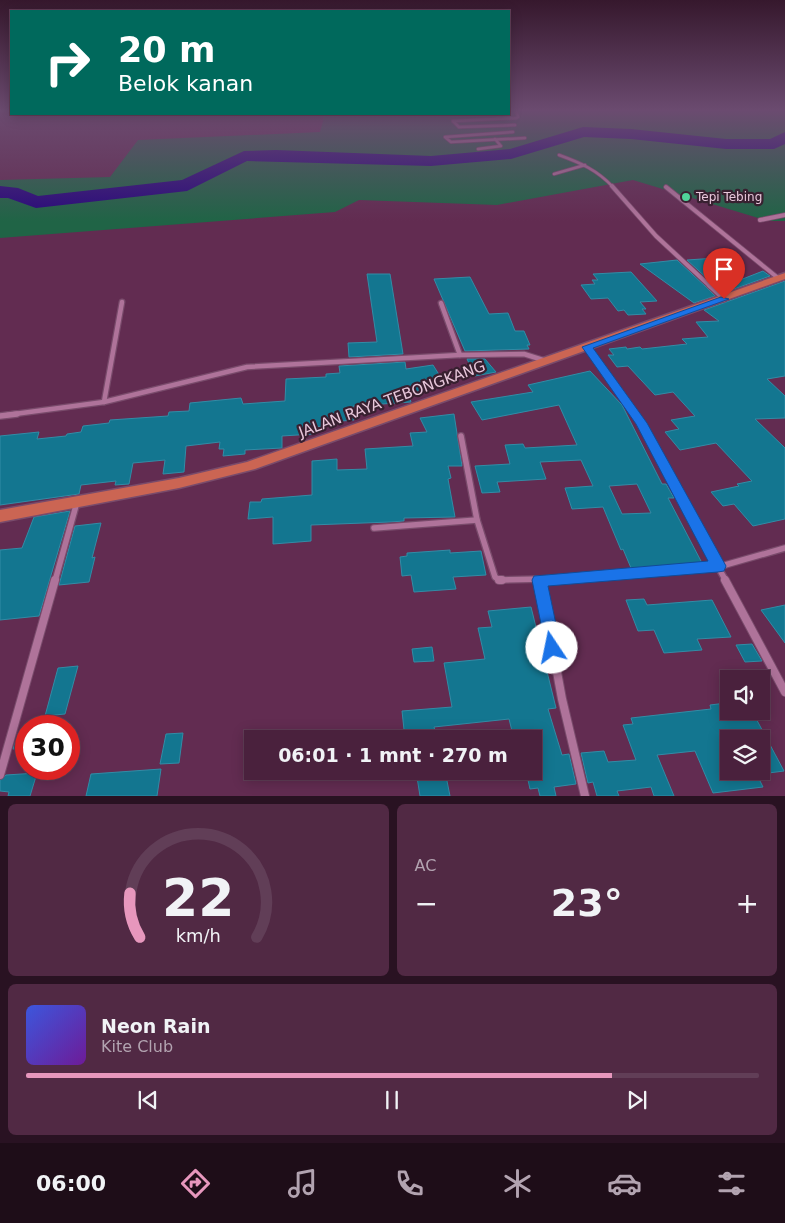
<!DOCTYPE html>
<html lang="id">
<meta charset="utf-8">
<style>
:root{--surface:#4a213d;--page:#512944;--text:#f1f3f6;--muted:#b2a3b0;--line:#613e57;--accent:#e797bd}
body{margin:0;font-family:"DejaVu Sans",sans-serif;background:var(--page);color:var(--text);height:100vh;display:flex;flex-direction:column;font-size:19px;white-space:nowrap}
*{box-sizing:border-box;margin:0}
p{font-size:16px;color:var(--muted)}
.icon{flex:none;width:28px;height:28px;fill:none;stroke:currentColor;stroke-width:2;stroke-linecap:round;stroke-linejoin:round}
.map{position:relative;height:796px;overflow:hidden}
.panel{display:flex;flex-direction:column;gap:8px;padding:8px;background:#291222;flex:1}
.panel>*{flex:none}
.hud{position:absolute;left:10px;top:10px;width:500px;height:105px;border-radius:0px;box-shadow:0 2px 12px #0003,0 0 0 1px var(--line);background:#00695c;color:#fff;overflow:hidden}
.controls{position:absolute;left:720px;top:670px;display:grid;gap:10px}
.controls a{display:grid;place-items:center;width:50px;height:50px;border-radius:0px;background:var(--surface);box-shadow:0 2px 12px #0003,0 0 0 1px var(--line);font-size:25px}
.speed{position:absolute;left:15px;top:715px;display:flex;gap:10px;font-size:25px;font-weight:700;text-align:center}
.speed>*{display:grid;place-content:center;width:65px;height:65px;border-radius:50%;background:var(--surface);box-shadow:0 2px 12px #0003,0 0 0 1px var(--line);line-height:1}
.speed .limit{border:8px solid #d22;background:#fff;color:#111}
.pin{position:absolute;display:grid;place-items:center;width:42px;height:42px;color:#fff;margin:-51px -21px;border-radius:50% 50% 50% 0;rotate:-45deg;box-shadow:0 0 5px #0007}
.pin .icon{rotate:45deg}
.me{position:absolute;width:55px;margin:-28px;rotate:349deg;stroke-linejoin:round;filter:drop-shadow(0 0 4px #0008)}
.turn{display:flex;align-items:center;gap:18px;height:105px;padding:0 25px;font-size:22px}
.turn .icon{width:65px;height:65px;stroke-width:2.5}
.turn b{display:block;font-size:35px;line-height:42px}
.big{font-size:38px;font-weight:700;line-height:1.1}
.panel .widget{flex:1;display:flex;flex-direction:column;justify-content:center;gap:8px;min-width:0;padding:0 18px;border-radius:8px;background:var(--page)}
.panel .dial{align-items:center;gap:0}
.dial svg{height:130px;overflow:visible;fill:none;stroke:var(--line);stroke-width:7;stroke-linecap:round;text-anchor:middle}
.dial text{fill:var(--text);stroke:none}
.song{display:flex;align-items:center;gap:15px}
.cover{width:60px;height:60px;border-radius:8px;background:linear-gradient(135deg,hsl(230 70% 55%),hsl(280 70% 35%))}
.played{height:5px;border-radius:2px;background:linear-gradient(90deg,var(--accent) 80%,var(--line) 80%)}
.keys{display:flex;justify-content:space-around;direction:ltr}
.heat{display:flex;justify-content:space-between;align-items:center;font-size:28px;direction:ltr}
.panel .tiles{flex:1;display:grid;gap:8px;grid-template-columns:1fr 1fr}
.widget:last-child{grid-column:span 2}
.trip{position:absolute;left:244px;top:730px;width:298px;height:50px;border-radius:0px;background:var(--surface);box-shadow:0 2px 12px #0003,0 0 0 1px var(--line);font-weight:700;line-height:50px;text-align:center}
.tabs{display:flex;height:80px;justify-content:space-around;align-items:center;background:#1e0d18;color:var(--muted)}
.tabs .icon{width:35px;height:35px}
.tabs .active{color:var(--accent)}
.tabs b{font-size:22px;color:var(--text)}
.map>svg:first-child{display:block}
</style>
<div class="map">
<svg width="785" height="796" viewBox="0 0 785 796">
<rect width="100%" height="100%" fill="#622c51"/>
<!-- green -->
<path fill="#206446" d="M509,110H785V221H768L633,180L497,205L359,200L335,212L0,238V180L110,177L138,140L320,132L325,114H509Z"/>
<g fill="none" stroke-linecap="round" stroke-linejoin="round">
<!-- river -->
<path fill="#27097b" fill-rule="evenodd" d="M583,127L631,129L726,139H770L785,132V144L774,149H726L631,139L584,137L511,159L431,166L247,161L187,191L36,208L8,198H0V186L18,188L38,196L182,180L244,151L276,150L431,156L510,149Z"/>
</g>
<!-- building -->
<g fill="#137690" stroke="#328ca6" fill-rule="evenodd">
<path d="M716,258L740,280L763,271L770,276L723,293L687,260Z"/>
<path d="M677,260L706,287L715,296L694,303L640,264Z"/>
<path d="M631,272L657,301L640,302L646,309H642L646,314L628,315L624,310L618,311L608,298L591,299L581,285L595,284L592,280H598L593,274Z"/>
<path d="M367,274H390L403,354L349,357L348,343L377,342Z"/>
<path d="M470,277L489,314L508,313L515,331H524L530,345H527L529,349L465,351L434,279Z"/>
<path d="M785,281V376L767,379L785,396V418L755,419L785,448V519L753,526L734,504L723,506L711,492L739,486L737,484L752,481L716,443L680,450L665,432L679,429L671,420L695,416L673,392L655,395L628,366L617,367L608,355H614L609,349L626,347L627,349L640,347L642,349L687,344L682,339L708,337L696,322L719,321L704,310Z"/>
<path d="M467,359H485L496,372L475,376Z"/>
<path d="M405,362L406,369L433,365L443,381L436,382L439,387L408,393L411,402L353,406L354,420L329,422V426L313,427V434L282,436V448L245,450V454L223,456L224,449H219L220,442L186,446L184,472L163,474L165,460L133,463L129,484L115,485L116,481L81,485L79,494L0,505V436L39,432L37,439L66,436L67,434L81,432L83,426L109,423L110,420L168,416L169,412L189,411L190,403L241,398L243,404L285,401L286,379L326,377V374L340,373L339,366Z"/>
<path d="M590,371L622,405L662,484H666L674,498H668L702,563L631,568L623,549L621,550L603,507L572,509L565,488L593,486L581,460L540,462L546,479L497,482L500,492L482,493L475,466L510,464L505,445L523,444L525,448L577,445L559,405L482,420L471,402L533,392L528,385ZM637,484L651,513L622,514L609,486Z"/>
<path d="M454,414L462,466H448L451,478L448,479L455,517L404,518V521L390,522L311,525V541L273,544V517L248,519L250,502H261L262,499L312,495V461L337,459V470L367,469L365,449L413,446L410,433L427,432L420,418Z"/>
<path d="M70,511L39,616L0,620V550L22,548L34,517Z"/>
<path d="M101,523L92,558L95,557L89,582L59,585L75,526Z"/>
<path d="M450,550V553L481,551L486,575L453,577L456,589L414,592L411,575L402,576L400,557L407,556V553Z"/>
<path d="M644,599L647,605L712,600L731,637L697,639L702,650L664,653L654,630L638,631L626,600Z"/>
<path d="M785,605V643L761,610Z"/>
<path d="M531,607L556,708L548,709L562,755L569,754L576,784L554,787L556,796H540L538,788L530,789L526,771H532V739H514L509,719L434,727L437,739H405L402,711L452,707L444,663L485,659L478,628L492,627L488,611Z"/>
<path d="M752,644L762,661L745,662L736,645Z"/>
<path d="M432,647L434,661L414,662L412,649Z"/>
<path d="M78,666L65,714L45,716L58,668Z"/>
<path d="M726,703L729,711H752L784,771L761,774V739H729V771H755L763,787L713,793L695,751L657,755L674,796H654L651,787L617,791L619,796H597L593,782L588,783L581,753L604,751L608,762L636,760L623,725L633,724L631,718L711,709L710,705Z"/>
<path d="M26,732V748L13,749L18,733Z"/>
<path d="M183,733L179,763L160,764L166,734Z"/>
<path d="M161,769L157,796H86L91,774Z"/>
<path d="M416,771H445L450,796H420Z"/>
<path d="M37,773L30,796H8L9,792L0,791V780L6,775Z"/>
</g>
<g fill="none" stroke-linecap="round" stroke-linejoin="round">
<defs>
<g id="street-far4">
<path d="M453,121L516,118L518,117L516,110"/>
<path d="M453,121L459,127L515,125"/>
<path d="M513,132L445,137L451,142L525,138"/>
<path d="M478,149L501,146L495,139"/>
<path d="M559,155C581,163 597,170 613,187"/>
<path d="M554,174L585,165"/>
</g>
<g id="street-far3">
<path d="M612,186L656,236L711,287"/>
<path d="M666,187L778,278"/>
<path d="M760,220L785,215"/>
</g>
<g id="street-far2">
<path d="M709,285L724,299"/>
<path d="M441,303L460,355"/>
<path d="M587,347L636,415"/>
<path d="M104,402L122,302"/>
<path d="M7,415L104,402L247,367L460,355L524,354L546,361"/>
</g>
<g id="street-far1">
<path d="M0,416L17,414"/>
<path d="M461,436L477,520L495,577L499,580L589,578L718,567L635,414"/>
<path d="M374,528L477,520"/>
<path d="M55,581L77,502"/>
<path d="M726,581L718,567L785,548"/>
</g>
<g id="street">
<path d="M499,580H502"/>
<path d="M540,580L562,699L585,796"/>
<path d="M725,580L785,692"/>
<path d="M0,775L55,580"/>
</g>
<path id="primary" d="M785,273V279L255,469L179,488L0,522V510L179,478L247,462Z"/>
</defs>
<!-- street-far4 casing -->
<use href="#street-far4" stroke="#794b6b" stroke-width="4"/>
<!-- street-far3 casing -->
<use href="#street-far3" stroke="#794b6b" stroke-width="5.5"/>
<!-- street-far2 casing -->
<use href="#street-far2" stroke="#794b6b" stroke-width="7"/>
<!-- street-far1 casing -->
<use href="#street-far1" stroke="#794b6b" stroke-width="8"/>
<!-- street casing -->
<use href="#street" stroke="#794b6b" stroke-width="10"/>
<!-- primary casing -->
<use href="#primary" stroke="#794b6b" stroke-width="3"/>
<!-- street-far4 -->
<use href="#street-far4" stroke="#af739a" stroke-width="2.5"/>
<!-- street-far3 -->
<use href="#street-far3" stroke="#af739a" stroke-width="4"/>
<!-- street-far2 -->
<use href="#street-far2" stroke="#af739a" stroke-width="4.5"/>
<!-- street-far1 -->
<use href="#street-far1" stroke="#af739a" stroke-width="5.5"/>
<!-- street -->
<use href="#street" stroke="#af739a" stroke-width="8"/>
<!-- primary -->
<use href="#primary" fill="#cb6553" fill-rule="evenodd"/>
</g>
<!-- sky -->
<linearGradient id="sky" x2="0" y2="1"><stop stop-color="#36182d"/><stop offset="0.5" stop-color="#6b4b70"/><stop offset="1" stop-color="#6b4b70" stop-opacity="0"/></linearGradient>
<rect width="785" height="221" fill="url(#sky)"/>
<!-- route -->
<path fill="#1a73e8" stroke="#114b97" d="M721,297L729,299L593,348L647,423L726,566L724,571L718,572L548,586L561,648L558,653L552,655L547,653L532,580L534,576L708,561L636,424L582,347Z"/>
<!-- markers -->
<circle fill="#4fd399" stroke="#382030" stroke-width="2" cx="686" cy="197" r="5"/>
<g text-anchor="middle" stroke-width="4.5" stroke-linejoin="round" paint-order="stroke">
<!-- far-poi labels -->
<g font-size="12" fill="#e8c7db" stroke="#382030" text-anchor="start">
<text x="696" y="201">Tepi Tebing</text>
</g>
<!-- street labels -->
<g font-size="15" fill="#e8c7db" stroke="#382030">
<text transform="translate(392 399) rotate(-20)" y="5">JALAN RAYA TEBONGKANG</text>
</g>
</g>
</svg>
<div class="controls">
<a><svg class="icon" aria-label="sound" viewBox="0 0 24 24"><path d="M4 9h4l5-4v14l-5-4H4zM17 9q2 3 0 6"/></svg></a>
<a><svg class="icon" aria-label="layers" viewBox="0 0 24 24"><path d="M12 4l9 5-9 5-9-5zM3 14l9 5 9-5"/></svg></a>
</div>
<div class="speed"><div class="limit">30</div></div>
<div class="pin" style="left:724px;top:299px;background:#d93025"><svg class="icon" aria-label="arrive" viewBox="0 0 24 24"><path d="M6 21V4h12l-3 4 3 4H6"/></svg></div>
<svg class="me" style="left:552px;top:648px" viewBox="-20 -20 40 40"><circle r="19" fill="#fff"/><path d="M0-13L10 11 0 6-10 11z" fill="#1a73e8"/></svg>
<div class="trip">06:01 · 1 mnt · 270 m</div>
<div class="hud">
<div class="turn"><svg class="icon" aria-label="right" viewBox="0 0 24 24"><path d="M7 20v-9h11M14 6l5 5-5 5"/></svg><div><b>20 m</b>Belok kanan</div></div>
</div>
</div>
<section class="panel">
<div class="tiles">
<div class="widget dial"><svg viewBox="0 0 100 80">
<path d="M14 69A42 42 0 1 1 86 69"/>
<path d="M14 69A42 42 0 0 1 8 42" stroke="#e797bd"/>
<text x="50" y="56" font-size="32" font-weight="700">22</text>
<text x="50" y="72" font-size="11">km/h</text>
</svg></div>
<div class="widget"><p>AC</p>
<div class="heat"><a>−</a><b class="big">23°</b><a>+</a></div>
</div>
<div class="widget">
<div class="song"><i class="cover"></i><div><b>Neon Rain</b><p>Kite Club</p></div></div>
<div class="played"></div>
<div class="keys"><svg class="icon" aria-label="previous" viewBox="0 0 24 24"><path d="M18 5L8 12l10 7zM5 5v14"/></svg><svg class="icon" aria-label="pause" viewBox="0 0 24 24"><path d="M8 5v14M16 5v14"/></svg><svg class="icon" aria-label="next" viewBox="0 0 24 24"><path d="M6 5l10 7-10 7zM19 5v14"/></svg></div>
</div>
</div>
</section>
<nav class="tabs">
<b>06:00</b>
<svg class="icon active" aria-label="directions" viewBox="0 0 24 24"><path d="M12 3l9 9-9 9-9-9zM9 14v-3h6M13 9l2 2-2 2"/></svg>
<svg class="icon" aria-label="music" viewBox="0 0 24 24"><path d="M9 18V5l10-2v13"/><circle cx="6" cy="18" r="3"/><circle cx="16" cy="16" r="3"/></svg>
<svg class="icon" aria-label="phone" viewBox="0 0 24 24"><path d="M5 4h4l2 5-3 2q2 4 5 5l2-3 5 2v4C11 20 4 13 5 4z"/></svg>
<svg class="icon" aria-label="climate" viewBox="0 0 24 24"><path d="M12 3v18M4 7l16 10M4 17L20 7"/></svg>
<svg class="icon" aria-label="car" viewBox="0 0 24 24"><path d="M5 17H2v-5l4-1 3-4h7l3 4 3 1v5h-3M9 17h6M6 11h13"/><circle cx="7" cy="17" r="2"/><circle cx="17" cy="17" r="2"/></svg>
<svg class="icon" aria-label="filters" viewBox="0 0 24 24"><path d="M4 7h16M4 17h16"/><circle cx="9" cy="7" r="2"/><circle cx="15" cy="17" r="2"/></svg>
</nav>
